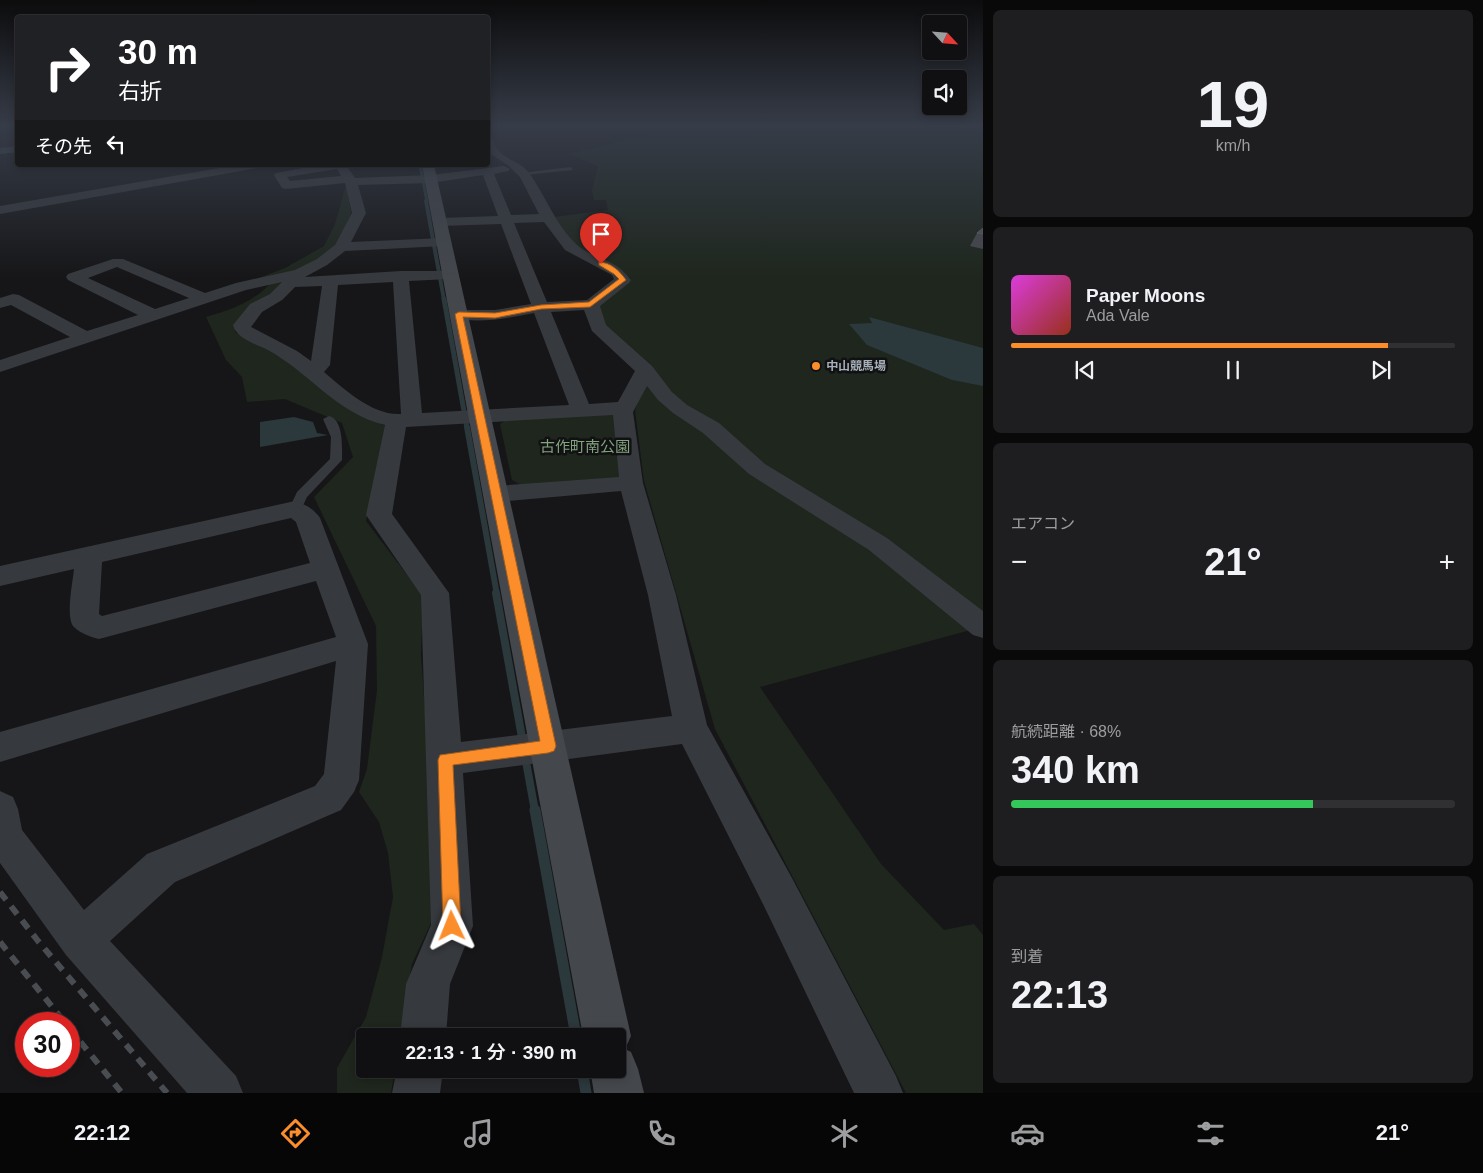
<!DOCTYPE html>
<html lang="ja">
<meta charset="utf-8">
<style>
:root{--surface:#101012;--page:#1e1e20;--text:#f1f3f6;--muted:#9c9d9f;--line:#303032;--accent:#fb8d2b}
body{margin:0;font-family:Arial,"Noto Sans JP",sans-serif;background:var(--page);color:var(--text);height:100vh;display:flex;flex-direction:column;font-size:19px;white-space:nowrap}
*{box-sizing:border-box;margin:0}
p{font-size:16px;color:var(--muted)}
.icon{flex:none;width:28px;height:28px;fill:none;stroke:currentColor;stroke-width:2;stroke-linecap:round;stroke-linejoin:round}
.map{position:relative;flex:1;overflow:hidden}
.panel{display:flex;flex-direction:column;gap:10px;padding:10px;background:#09090a;width:500px}
.panel>*{flex:none}
.guide{position:absolute;left:15px;top:15px;width:475px;height:152px;border-radius:5px;box-shadow:0 2px 8px #0003,0 0 0 1px var(--line);background:#202124;color:#fff;overflow:hidden}
.needle{width:32px;rotate:116deg}
.tools{position:absolute;left:922px;top:15px;display:grid;gap:10px}
.tools a{display:grid;place-items:center;width:45px;height:45px;border-radius:5px;background:var(--surface);box-shadow:0 2px 8px #0003,0 0 0 1px var(--line);font-size:25px}
.speed{position:absolute;left:15px;top:1012px;display:flex;gap:10px;font-size:25px;font-weight:700;text-align:center}
.speed>*{display:grid;place-content:center;width:65px;height:65px;border-radius:50%;background:var(--surface);box-shadow:0 2px 8px #0003,0 0 0 1px var(--line);line-height:1}
.speed .limit{border:8px solid #d22;background:#fff;color:#111}
.pin{position:absolute;display:grid;place-items:center;width:42px;height:42px;color:#fff;margin:-51px -21px;border-radius:50% 50% 50% 0;rotate:-45deg;box-shadow:0 0 5px #0007}
.pin .icon{rotate:45deg}
.me{position:absolute;width:55px;margin:-28px;rotate:358deg;stroke-linejoin:round;filter:drop-shadow(0 0 4px #0008)}
.turn{display:flex;align-items:center;gap:18px;height:105px;padding:0 20px;font-size:22px}
.turn .icon{width:65px;height:65px;stroke-width:2.5}
.turn b{display:block;font-size:35px;line-height:42px}
.then{display:flex;align-items:center;height:48px;padding:0 20px;background:#0003;gap:10px;font-size:19px}
.big{font-size:38px;font-weight:600;line-height:1.1}
.panel .card{flex:1;display:flex;flex-direction:column;justify-content:center;gap:8px;min-width:0;padding:0 18px;border-radius:8px;background:var(--page)}
.panel .dial{align-items:center;gap:0}
.dial b{font-size:65px;line-height:1}
.song{display:flex;align-items:center;gap:15px}
.cover{width:60px;height:60px;border-radius:8px;background:linear-gradient(135deg,hsl(300 70% 55%),hsl(10 70% 35%))}
.played{height:5px;border-radius:2px;background:linear-gradient(90deg,var(--accent) 85%,var(--line) 85%)}
.keys{display:flex;justify-content:space-around;direction:ltr}
.heat{display:flex;justify-content:space-between;align-items:center;font-size:28px;direction:ltr}
.charge{height:8px;border-radius:4px;background:linear-gradient(90deg,#34c759 68%,var(--line) 0)}
.trip{position:absolute;left:356px;top:1028px;width:270px;height:50px;border-radius:5px;background:var(--surface);box-shadow:0 2px 8px #0003,0 0 0 1px var(--line);font-weight:600;line-height:50px;text-align:center}
.tab-bar{display:flex;height:80px;justify-content:space-around;align-items:center;background:#060607;color:var(--muted)}
.tab-bar .icon{width:35px;height:35px}
.tab-bar .active{color:var(--accent)}
.tab-bar b{font-size:22px;color:var(--text)}
main{display:flex;flex:1;min-height:0}
.map>svg:first-child{display:block}
</style>
<main>
<div class="map">
<svg width="983" height="1093" viewBox="0 0 983 1093">
<rect width="100%" height="100%" fill="#161618"/>
<!-- green -->
<g fill="#1e261d">
<path d="M682,126H983V618L761,465L684,407L602,324L597,306L631,279L623,271L575,246L553,217L608,210L606,200H594L592,191L598,166L569,154Z"/>
<path d="M346,185L351,213L349,223L333,248L237,324L235,332L284,357L332,398L387,427L366,521L423,596L421,655L429,765L432,921L412,964L401,1036H365V1069H395L391,1093H337V1068L366,1017L382,957L393,897L388,853L379,822L359,792L367,769L377,690L376,626L314,497L353,457L342,423L285,399L247,402L242,377L226,360L206,317C232,310 258,300 275,278L245,283L285,268L324,246L335,224Z"/>
<path d="M646,380L872,547L973,630L967,631L760,687L881,864L944,930L974,924L983,935V1093H906L715,729L644,481L635,410Z"/>
<path d="M616,411L625,478L521,485L512,480L500,424L509,418Z"/>
</g>
<!-- water -->
<g fill="#2b383c">
<path d="M869,317L983,348V386L952,380L867,345L849,324L872,323Z"/>
<path d="M294,417L313,422L317,433L328,435L260,447V422Z"/>
</g>
<g fill="none" stroke-linecap="round" stroke-linejoin="round">
<!-- stream-far5 -->
<path stroke="#2b383c" stroke-width="3" d="M420,165L427,202"/>
<!-- stream-far4 -->
<path stroke="#2b383c" stroke-width="4" d="M426,201L444,300"/>
<!-- stream-far3 -->
<path stroke="#2b383c" stroke-width="5" d="M444,299L467,428"/>
<!-- stream-far2 -->
<path stroke="#2b383c" stroke-width="6" d="M467,427L497,595"/>
<!-- stream-far1 -->
<g stroke="#2b383c" stroke-width="8">
<path d="M496,593L523,743"/>
<path d="M525,756L535,811"/>
</g>
<!-- stream -->
<g stroke="#2b383c" stroke-width="11">
<path d="M535,810L576,1036"/>
<path d="M582,1069L586,1093"/>
</g>
<!-- lane -->
<g fill="#36393d" fill-rule="evenodd">
<path d="M571,167L573,170L524,175L521,173Z"/>
<path d="M329,416C344,420 342,448 342,460L307,497L300,512H290L289,509L297,492L330,459L331,437L323,419Z"/>
</g>
<!-- street -->
<g fill="#36393d" fill-rule="evenodd">
<path d="M488,138L492,139C494,142 495,146 497,149C504,159 522,162 530,174C546,197 555,223 574,242C590,259 615,257 631,280L629,283L600,306L606,325L652,366L672,392L687,405L719,423L765,464L887,538L983,611V638L973,635L869,550L749,474L703,433L673,413L658,400L647,386L633,412L643,483L676,595L707,725L792,878L896,1076L903,1093H854L764,906L682,744L463,773L473,926L450,984L446,1036H400L406,984L431,925L421,595L366,515L385,425C337,414 308,371 266,349C255,344 236,338 233,325L250,304L270,294L282,282L246,290L0,372V360L70,337L11,305L0,308V298L13,294L19,295L87,331L138,315L68,280L66,277L68,274L113,259H123L205,293L236,283L295,270L317,259L335,245L352,213L345,183L286,189L282,188L274,175L276,173L319,165H346L355,178L431,175L504,166L510,169L508,171L494,174L511,215L539,214L520,177L509,166L488,152ZM337,169L341,176L290,181L287,177ZM483,175L498,216L440,218L433,222L440,226L501,224L531,304L495,310H453L450,314L453,318C480,324 508,318 534,313L569,405L422,413L409,281L450,279L456,277L458,274L456,271H401L305,277L327,265L345,251L444,246L449,245L451,242L449,239L444,238L351,242L366,213L358,185L431,183ZM544,222L565,250L612,275L614,279L587,300L547,302L514,223ZM117,267L189,298L155,309L88,278ZM393,282L401,414C373,416 344,389 324,372L330,365L338,285ZM322,286L311,361L297,351L251,327L262,312L282,300L295,287ZM584,310L592,331L635,371L618,402L589,404L551,312ZM613,415L619,477L496,486L487,489L484,494L487,499L496,502L621,491L648,595L672,716L461,742L449,593L392,514L406,427Z"/>
<path d="M237,165H263L257,168L0,214V206Z"/>
<path d="M295,501C305,504 314,509 320,518L368,644L359,780L354,792L341,810L175,882L110,941L236,1076L243,1093H187L66,955L0,863V791L13,797L18,809L22,830L84,910L147,854L315,786L324,774L336,661L0,762V732L336,637L316,581L99,639C91,637 80,633 74,627C65,618 73,581 74,569L0,586V566ZM291,518L296,522L310,563L102,616L99,614L102,562Z"/>
<path d="M397,1069H443L440,1093H392Z"/>
</g>
<!-- secondary -->
<g fill="#44484d" fill-rule="evenodd">
<path d="M18,146V152L0,154V148Z"/>
<path d="M422,165H434L631,1036L625,1049L631,1052L638,1069L644,1093H594L590,1069H618V1036H583Z"/>
</g>
<!-- rail -->
<g stroke="#494d52" stroke-width="6" stroke-dasharray="10 8" stroke-linecap="butt">
<path d="M0,892L38,941L167,1093"/>
<path d="M0,942L66,1024"/>
<path d="M69,1028L122,1093"/>
</g>
</g>
<!-- wall -->
<path fill="#47494d" d="M983,228V249L970,246L977,233Z"/>
<!-- building -->
<path fill="#525459" stroke="#5f6268" d="M983,228V234L977,233Z"/>
<!-- sky -->
<linearGradient id="sky" x2="0" y2="1"><stop stop-color="#0c0c0d"/><stop offset="0.45" stop-color="#363c48"/><stop offset="1" stop-color="#363c48" stop-opacity="0"/></linearGradient>
<rect width="983" height="279" fill="url(#sky)"/>
<!-- route -->
<path fill="#fb8d2b" stroke="#a35c1c" d="M599,262C610,262 620,271 626,280L590,307L541,309L495,318L463,317L556,746L554,751L548,753L453,765L461,926L458,933L452,935L445,933L443,926L438,760L440,755L540,741L455,314L459,312L495,313L541,305L589,302L619,279L614,274L599,265Z"/>
<!-- markers -->
<circle fill="#fb8d2b" stroke="#111113" stroke-width="2" cx="816" cy="366" r="5"/>
<g text-anchor="middle" stroke-width="5" stroke-linejoin="round" paint-order="stroke">
<!-- far-poi labels -->
<g font-size="12" font-weight="bold" fill="#a7b0b8" stroke="#111113" text-anchor="start">
<text x="826" y="370">中山競馬場</text>
</g>
<!-- park labels -->
<g font-size="15" fill="#82a47d" stroke="#111113">
<text x="585" y="452">古作町南公園</text>
</g>
</g>
</svg>
<div class="tools">
<a><svg class="needle" viewBox="-14 -14 28 28"><path d="M0-13l5 13h-10z" fill="#e53935"/><path d="M0 13l5-13h-10z" fill="#9c9d9f"/></svg></a>
<a><svg class="icon" aria-label="sound" viewBox="0 0 24 24"><path d="M4 9h4l5-4v14l-5-4H4zM17 9q2 3 0 6"/></svg></a>
</div>
<div class="speed"><div class="limit">30</div></div>
<div class="pin" style="left:601px;top:264px;background:#d93025"><svg class="icon" aria-label="arrive" viewBox="0 0 24 24"><path d="M6 21V4h12l-3 4 3 4H6"/></svg></div>
<svg class="me" style="left:452px;top:926px" viewBox="-20 -20 40 40"><path d="M0-17L14 15 0 8-14 15z" fill="#fb8d2b" stroke="#fff" stroke-width="4"/></svg>
<div class="trip">22:13 · 1 分 · 390 m</div>
<div class="guide">
<div class="turn"><svg class="icon" aria-label="right" viewBox="0 0 24 24"><path d="M7 20v-9h11M14 6l5 5-5 5"/></svg><div><b>30 m</b>右折</div></div>
<div class="then">その先<svg class="icon" aria-label="left" viewBox="0 0 24 24"><path d="M17 20v-9H6M10 6l-5 5 5 5"/></svg></div>
</div>
</div>
<section class="panel">
<div class="card dial"><b>19</b><p>km/h</p></div>
<div class="card">
<div class="song"><i class="cover"></i><div><b>Paper Moons</b><p>Ada Vale</p></div></div>
<div class="played"></div>
<div class="keys"><svg class="icon" aria-label="previous" viewBox="0 0 24 24"><path d="M18 5L8 12l10 7zM5 5v14"/></svg><svg class="icon" aria-label="pause" viewBox="0 0 24 24"><path d="M8 5v14M16 5v14"/></svg><svg class="icon" aria-label="next" viewBox="0 0 24 24"><path d="M6 5l10 7-10 7zM19 5v14"/></svg></div>
</div>
<div class="card"><p>エアコン</p>
<div class="heat"><a>−</a><b class="big">21°</b><a>+</a></div>
</div>
<div class="card"><p>航続距離 · 68%</p><b class="big">340 km</b><div class="charge"></div></div>
<div class="card"><p>到着</p><b class="big">22:13</b></div>
</section>
</main>
<nav class="tab-bar">
<b>22:12</b>
<svg class="icon active" aria-label="directions" viewBox="0 0 24 24"><path d="M12 3l9 9-9 9-9-9zM9 14v-3h6M13 9l2 2-2 2"/></svg>
<svg class="icon" aria-label="music" viewBox="0 0 24 24"><path d="M9 18V5l10-2v13"/><circle cx="6" cy="18" r="3"/><circle cx="16" cy="16" r="3"/></svg>
<svg class="icon" aria-label="phone" viewBox="0 0 24 24"><path d="M5 4h4l2 5-3 2q2 4 5 5l2-3 5 2v4C11 20 4 13 5 4z"/></svg>
<svg class="icon" aria-label="climate" viewBox="0 0 24 24"><path d="M12 3v18M4 7l16 10M4 17L20 7"/></svg>
<svg class="icon" aria-label="car" viewBox="0 0 24 24"><path d="M5 17H2v-5l4-1 3-4h7l3 4 3 1v5h-3M9 17h6M6 11h13"/><circle cx="7" cy="17" r="2"/><circle cx="17" cy="17" r="2"/></svg>
<svg class="icon" aria-label="filters" viewBox="0 0 24 24"><path d="M4 7h16M4 17h16"/><circle cx="9" cy="7" r="2"/><circle cx="15" cy="17" r="2"/></svg>
<b>21°</b>
</nav>
